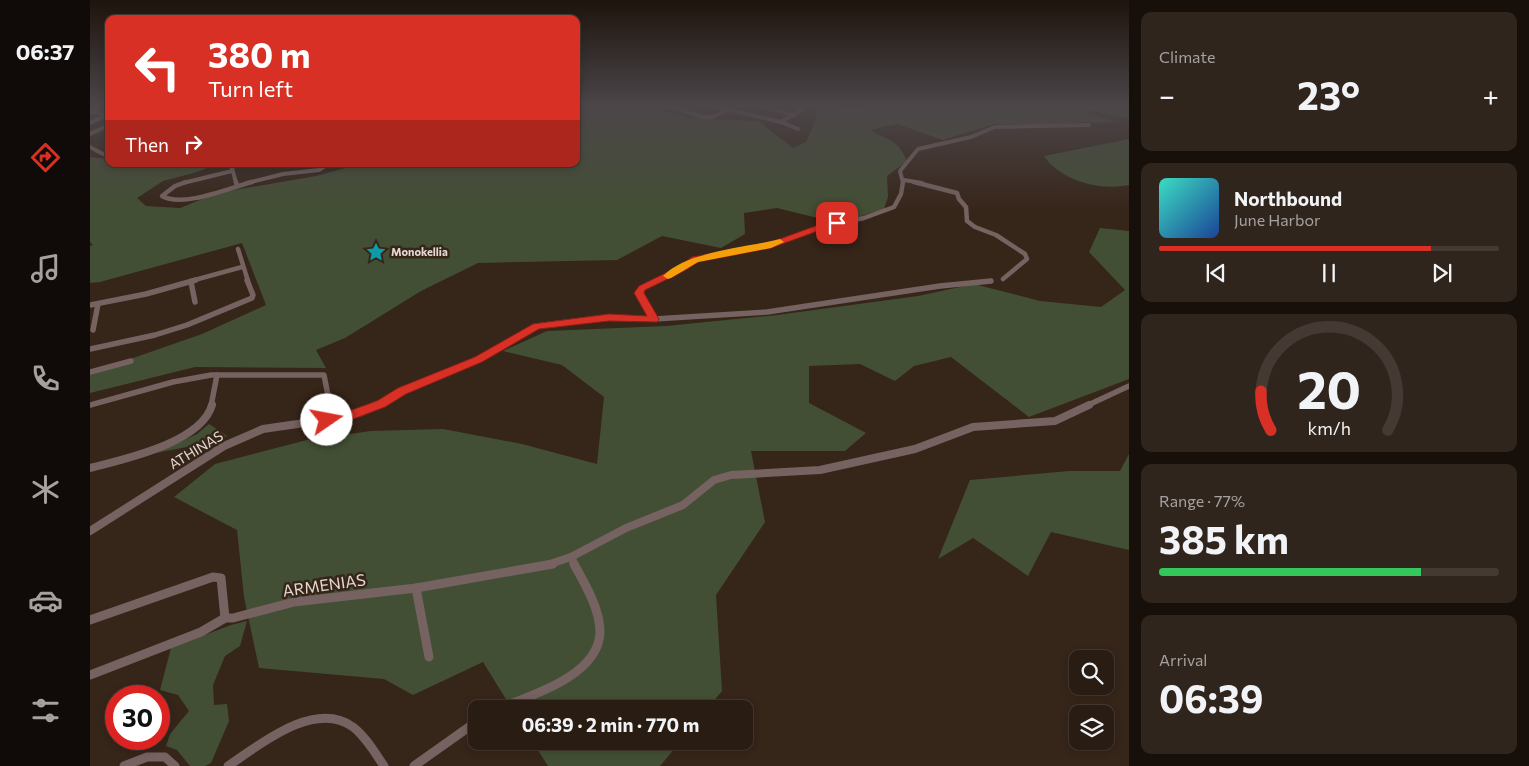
<!DOCTYPE html>
<meta charset="utf-8">
<style>
:root{--surface:#281c13;--page:#30251c;--text:#f1f3f6;--muted:#a5a1a0;--line:#443a33;--accent:#d93025}
body{margin:0;font-family:Commissioner,sans-serif;background:var(--page);color:var(--text);height:100vh;display:flex;flex-direction:column;font-size:19px;white-space:nowrap}
*{box-sizing:border-box;margin:0}
p{font-size:16px;color:var(--muted)}
.icon{flex:none;width:28px;height:28px;fill:none;stroke:currentColor;stroke-width:2;stroke-linecap:round;stroke-linejoin:round}
.map{position:relative;flex:1;overflow:hidden}
.side{display:flex;flex-direction:column;gap:12px;padding:12px;background:#160f0a;width:400px}
.side>*{flex:none}
.guide{position:absolute;left:15px;top:15px;width:475px;height:152px;border-radius:10px;box-shadow:0 2px 8px #0003,0 0 0 1px var(--line);background:#d93025;color:#fff;overflow:hidden}
.buttons{position:absolute;left:979px;top:650px;display:grid;gap:10px}
.buttons a{display:grid;place-items:center;width:45px;height:45px;border-radius:10px;background:var(--surface);box-shadow:0 2px 8px #0003,0 0 0 1px var(--line);font-size:25px}
.speed{position:absolute;left:15px;top:685px;display:flex;gap:10px;font-size:25px;font-weight:700;text-align:center}
.speed>*{display:grid;place-content:center;width:65px;height:65px;border-radius:50%;background:var(--surface);box-shadow:0 2px 8px #0003,0 0 0 1px var(--line);line-height:1}
.speed .limit{border:8px solid #d22;background:#fff;color:#111}
.pin{position:absolute;display:grid;place-items:center;width:42px;height:42px;color:#fff;margin:-21px;border-radius:10px;box-shadow:0 2px 8px #0006}
.me{position:absolute;width:55px;margin:-28px;rotate:78deg;stroke-linejoin:round;filter:drop-shadow(0 0 4px #0008)}
.turn{display:flex;align-items:center;gap:18px;height:105px;padding:0 20px;font-size:22px}
.turn .icon{width:65px;height:65px;stroke-width:2.5}
.turn b{display:block;font-size:35px;line-height:42px}
.then{display:flex;align-items:center;height:48px;padding:0 20px;background:#0003;gap:10px;font-size:19px}
.big{font-size:38px;font-weight:700;line-height:1.1}
.side .card{flex:1;display:flex;flex-direction:column;justify-content:center;gap:8px;min-width:0;padding:0 18px;border-radius:10px;background:var(--page)}
.side .dial{align-items:center;gap:0}
.dial svg{height:130px;overflow:visible;fill:none;stroke:var(--line);stroke-width:7;stroke-linecap:round;text-anchor:middle}
.dial text{fill:var(--text);stroke:none}
.song{display:flex;align-items:center;gap:15px}
.cover{width:60px;height:60px;border-radius:8px;background:linear-gradient(135deg,hsl(170 70% 55%),hsl(220 70% 35%))}
.played{height:5px;border-radius:2px;background:linear-gradient(90deg,var(--accent) 80%,var(--line) 80%)}
.keys{display:flex;justify-content:space-around;direction:ltr}
.heat{display:flex;justify-content:space-between;align-items:center;font-size:28px;direction:ltr}
.charge{height:8px;border-radius:4px;background:linear-gradient(90deg,#34c759 77%,var(--line) 0)}
.trip{position:absolute;left:378px;top:700px;width:285px;height:50px;border-radius:10px;background:var(--surface);box-shadow:0 2px 8px #0003,0 0 0 1px var(--line);font-weight:700;line-height:50px;text-align:center}
main{display:flex;flex:1;min-height:0}
.menu{display:flex;flex-direction:column;width:90px;justify-content:space-around;align-items:center;background:#100b08;color:var(--muted)}
.menu .icon{width:35px;height:35px}
.menu .current{color:var(--accent)}
.menu b{font-size:22px;color:var(--text)}
.map>svg:first-child{display:block}
</style>
<main>
<nav class="menu">
<b>06:37</b>
<svg class="icon current" aria-label="directions" viewBox="0 0 24 24"><path d="M12 3l9 9-9 9-9-9zM9 14v-3h6M13 9l2 2-2 2"/></svg>
<svg class="icon" aria-label="music" viewBox="0 0 24 24"><path d="M9 18V5l10-2v13"/><circle cx="6" cy="18" r="3"/><circle cx="16" cy="16" r="3"/></svg>
<svg class="icon" aria-label="phone" viewBox="0 0 24 24"><path d="M5 4h4l2 5-3 2q2 4 5 5l2-3 5 2v4C11 20 4 13 5 4z"/></svg>
<svg class="icon" aria-label="climate" viewBox="0 0 24 24"><path d="M12 3v18M4 7l16 10M4 17L20 7"/></svg>
<svg class="icon" aria-label="car" viewBox="0 0 24 24"><path d="M5 17H2v-5l4-1 3-4h7l3 4 3 1v5h-3M9 17h6M6 11h13"/><circle cx="7" cy="17" r="2"/><circle cx="17" cy="17" r="2"/></svg>
<svg class="icon" aria-label="filters" viewBox="0 0 24 24"><path d="M4 7h16M4 17h16"/><circle cx="9" cy="7" r="2"/><circle cx="15" cy="17" r="2"/></svg>
</nav>
<div class="map">
<svg width="1039" height="766" viewBox="0 0 1039 766">
<rect width="100%" height="100%" fill="#362519"/>
<!-- green -->
<g fill="#434f34">
<path d="M486,105H523L530,110L553,105L599,118L668,121L703,148L716,142L725,121L729,107L721,105H750L758,110L780,111V105H918L930,110L973,107L980,105L998,114L1027,121L1012,123L990,122L973,125L904,124L853,140L807,124L780,130C798,141 807,138 817,161L797,176L798,197L794,209L748,223L687,208L654,213L655,234L631,248L572,236L527,260L388,263L331,291L255,338L226,350L236,368L105,367L0,393V373L112,334L176,305L152,243L10,282L0,283V246L3,245L0,242V157L19,159V164H127L107,172L73,181L47,198L56,206L90,208L127,193L226,176L270,164H486Z"/>
<path d="M991,105L1039,109V119L989,108Z"/>
<path d="M1039,139V185C1010,191 971,181 954,156Z"/>
<path d="M1010,228L1039,231V379L939,417L861,357L824,366L805,381L770,364L719,366V403L776,433L755,451H661L675,522L626,595L632,691L617,709H422L393,662L323,695L294,679L169,668L154,597L147,530L84,497L125,464L217,440L281,431L353,429L432,444L507,464L514,397L472,365L413,351L457,331L576,326L687,315L828,296L884,284L950,301L1011,307L1035,290L999,252Z"/>
<path d="M119,424L137,436L124,444L122,442L66,453L107,434Z"/>
<path d="M1039,454V550L961,532L938,576L883,538L848,559L880,480L979,471H1030Z"/>
<path d="M157,621L150,646L135,656L123,685L124,705L137,704L139,721L121,763L115,766H100L87,750L76,746L80,734L99,711L88,695L70,690L81,648L141,625Z"/>
<path d="M442,741H591L570,766H458Z"/>
</g>
<g fill="none" stroke-linecap="round" stroke-linejoin="round">
<!-- minor-far4 -->
<g stroke="#766260" stroke-width="4">
<path d="M529,105L530,108"/>
<path d="M573,105L614,117H622L637,110"/>
<path d="M619,105L691,122L712,110L713,108L710,105"/>
<path d="M667,105L704,115"/>
<path d="M754,105L757,110H770"/>
<path d="M1,111L16,105"/>
<path d="M0,112L19,114"/>
<path d="M691,122L708,129"/>
<path d="M0,123L19,114"/>
<path d="M0,134L19,125"/>
<path d="M0,147L13,154"/>
<path d="M141,164L146,183"/>
<path d="M814,180L832,183"/>
<path d="M93,183L142,171"/>
<path d="M157,183L193,174L229,170L238,164"/>
<path d="M813,183L810,171L828,149L881,137L905,127L999,125"/>
</g>
<!-- minor-far3 -->
<g stroke="#766260" stroke-width="4.5">
<path d="M96,182L85,186L72,196C93,208 139,188 162,182"/>
<path d="M146,182L147,185"/>
<path d="M824,182L867,193L869,199L876,207L877,221L885,227L906,235L935,254L937,259L913,279"/>
<path d="M148,249L158,281"/>
<path d="M101,281L152,267"/>
<path d="M566,281L591,269L605,259L678,246L734,226L774,218L804,207L811,194L813,182"/>
<path d="M899,281H901"/>
</g>
<!-- minor-far2 -->
<g stroke="#766260" stroke-width="5.5">
<path d="M101,282L105,302"/>
<path d="M0,305L56,294L106,280"/>
<path d="M564,319L549,293L552,288L568,280"/>
<path d="M3,330L8,304"/>
<path d="M0,349L65,335L97,325L162,298L163,295L157,280"/>
<path d="M0,372L41,361"/>
<path d="M0,405L83,382L121,375H234L240,406"/>
<path d="M121,406L127,375"/>
<path d="M283,406L312,391L388,359L446,326L519,317L564,319L677,312L850,286L901,281"/>
<path d="M996,406L1039,386"/>
</g>
<!-- minor-far1 -->
<g stroke="#766260" stroke-width="8">
<path d="M237,420L241,409L240,405"/>
<path d="M0,468C34,459 111,443 122,405"/>
<path d="M0,531L134,446L173,429L242,419L272,412L286,405"/>
<path d="M481,557L485,565"/>
<path d="M457,565L481,557L536,528L593,505L624,480L641,475L730,470L825,449L883,427L965,421L999,405"/>
</g>
<!-- minor -->
<g stroke="#766260" stroke-width="9">
<path d="M326,588L339,657"/>
<path d="M0,620L123,577L131,578L135,618"/>
<path d="M0,675L111,632L135,618H143L204,602L326,588L463,564"/>
<path d="M407,709C440,696 509,676 510,632C510,609 495,584 484,564"/>
<path d="M34,766L57,757H75L85,766"/>
<path d="M138,766C169,745 225,699 263,727C276,737 285,753 294,766"/>
<path d="M324,766L386,722"/>
</g>
</g>
<!-- sky -->
<linearGradient id="sky" x2="0" y2="1"><stop stop-color="#1e140e"/><stop offset="0.5" stop-color="#4c4649"/><stop offset="1" stop-color="#4c4649" stop-opacity="0"/></linearGradient>
<rect width="1039" height="212" fill="url(#sky)"/>
<!-- route -->
<path fill="#d93025" stroke="#8d1f18" d="M747,221L750,222V225L736,228L681,248L608,262L594,271L555,290L554,293L569,319L567,322L519,321L449,329L392,362L316,394L295,407L258,421L237,425L232,423L231,420L232,417L256,412L287,401L308,388L385,357L443,324L519,314L557,316L544,293L549,286L588,267L602,257L676,244L731,224Z"/>
<!-- slow -->
<path fill="#f59e0b" d="M690,239L694,242L681,248L608,262L581,278L578,279L573,276C597,251 656,248 690,239Z"/>
<!-- icons -->
<defs>
<symbol id="sight-bare" viewBox="-9 -9 18 18"><path d="M0-6L1.8-2.2L6-1.7L2.9 1.2L3.7 5.4L0 3.3L-3.7 5.4L-2.9 1.2L-6-1.7L-1.8-2.2Z" fill="#0f9aa8" stroke="#362519" stroke-width="2.5" paint-order="stroke"/></symbol>
</defs>
<g fill-rule="evenodd">
<use href="#sight-bare" x="272" y="238" width="28" height="28"/>
</g>
<g text-anchor="middle" stroke-width="5" stroke-linejoin="round" paint-order="stroke">
<!-- far-poi labels -->
<g font-size="11" font-weight="bold" fill="#e4d8d1" stroke="#362519" text-anchor="start">
<text x="301" y="256">Monokellia</text>
</g>
<!-- street labels -->
<g font-size="14" fill="#e4d8d1" stroke="#362519">
<text transform="translate(106 450) rotate(-31)" y="5">ATHINAS</text>
</g>
<!-- near-street labels -->
<g font-size="16" fill="#e4d8d1" stroke="#362519">
<text transform="translate(234 585) rotate(-8)" y="6">ARMENIAS</text>
</g>
</g>
</svg>
<div class="buttons">
<a><svg class="icon" aria-label="search" viewBox="0 0 24 24"><circle cx="10" cy="10" r="6"/><path d="M15 15l6 6"/></svg></a>
<a><svg class="icon" aria-label="layers" viewBox="0 0 24 24"><path d="M12 4l9 5-9 5-9-5zM3 14l9 5 9-5"/></svg></a>
</div>
<div class="speed"><div class="limit">30</div></div>
<div class="pin" style="left:747px;top:223px;background:#d93025"><svg class="icon" aria-label="arrive" viewBox="0 0 24 24"><path d="M6 21V4h12l-3 4 3 4H6"/></svg></div>
<svg class="me" style="left:237px;top:420px" viewBox="-20 -20 40 40"><circle r="19" fill="#fff"/><path d="M0-13L10 11 0 6-10 11z" fill="#d93025"/></svg>
<div class="trip">06:39 · 2 min · 770 m</div>
<div class="guide">
<div class="turn"><svg class="icon" aria-label="left" viewBox="0 0 24 24"><path d="M17 20v-9H6M10 6l-5 5 5 5"/></svg><div><b>380 m</b>Turn left</div></div>
<div class="then">Then<svg class="icon" aria-label="right" viewBox="0 0 24 24"><path d="M7 20v-9h11M14 6l5 5-5 5"/></svg></div>
</div>
</div>
<section class="side">
<div class="card"><p>Climate</p>
<div class="heat"><a>−</a><b class="big">23°</b><a>+</a></div>
</div>
<div class="card">
<div class="song"><i class="cover"></i><div><b>Northbound</b><p>June Harbor</p></div></div>
<div class="played"></div>
<div class="keys"><svg class="icon" aria-label="previous" viewBox="0 0 24 24"><path d="M18 5L8 12l10 7zM5 5v14"/></svg><svg class="icon" aria-label="pause" viewBox="0 0 24 24"><path d="M8 5v14M16 5v14"/></svg><svg class="icon" aria-label="next" viewBox="0 0 24 24"><path d="M6 5l10 7-10 7zM19 5v14"/></svg></div>
</div>
<div class="card dial"><svg viewBox="0 0 100 80">
<path d="M14 69A42 42 0 1 1 86 69"/>
<path d="M14 69A42 42 0 0 1 8 45" stroke="#d93025"/>
<text x="50" y="56" font-size="32" font-weight="700">20</text>
<text x="50" y="72" font-size="11">km/h</text>
</svg></div>
<div class="card"><p>Range · 77%</p><b class="big">385 km</b><div class="charge"></div></div>
<div class="card"><p>Arrival</p><b class="big">06:39</b></div>
</section>
</main>
